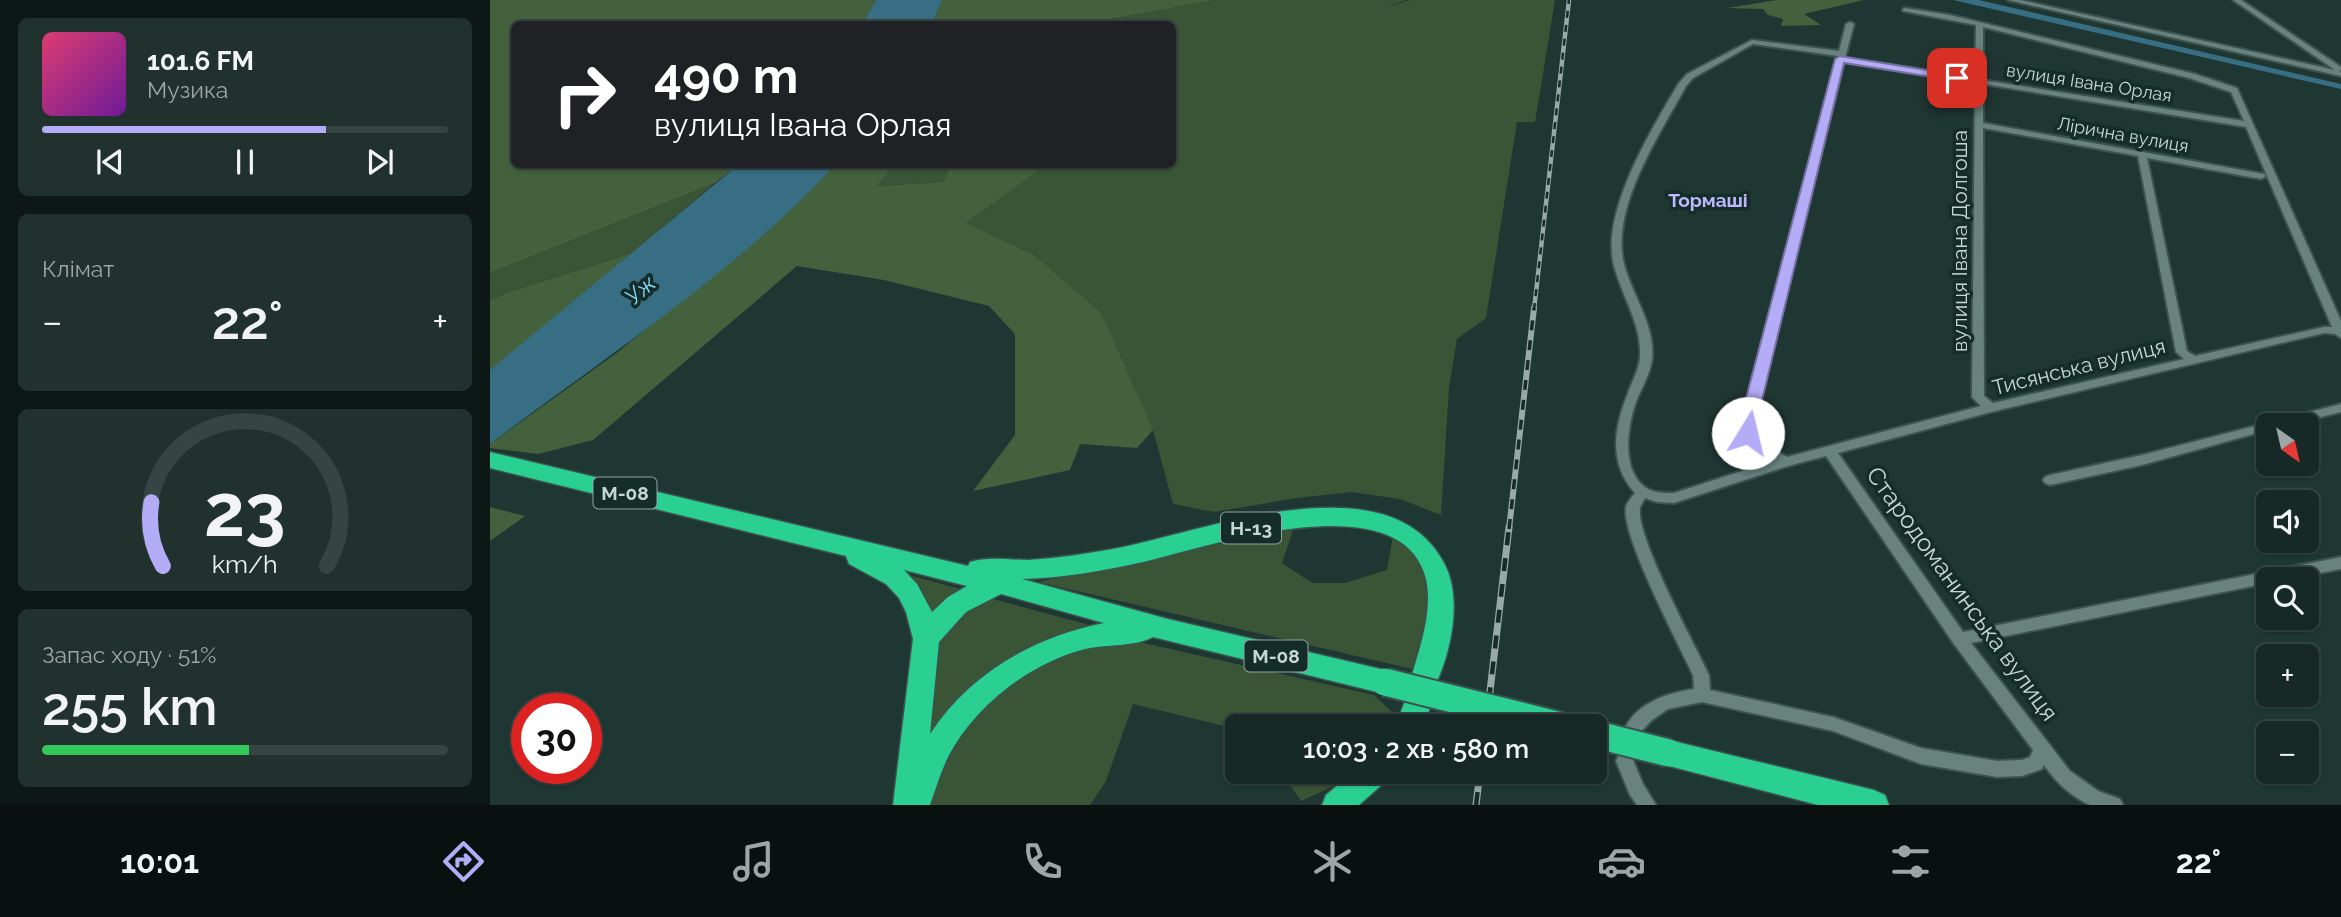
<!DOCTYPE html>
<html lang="uk">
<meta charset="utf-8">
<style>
:root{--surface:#172926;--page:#20312e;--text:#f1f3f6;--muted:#9ea6a7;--line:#364543;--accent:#b5acf8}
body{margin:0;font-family:Raleway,sans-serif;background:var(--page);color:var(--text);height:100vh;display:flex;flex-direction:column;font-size:26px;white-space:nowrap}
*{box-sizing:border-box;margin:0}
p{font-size:23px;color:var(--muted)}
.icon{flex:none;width:38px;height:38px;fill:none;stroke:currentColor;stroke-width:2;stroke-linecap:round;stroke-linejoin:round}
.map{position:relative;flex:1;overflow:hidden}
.side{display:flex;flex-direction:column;gap:18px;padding:18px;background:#0d1715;width:490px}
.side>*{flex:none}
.top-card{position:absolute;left:21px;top:21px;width:665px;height:147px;border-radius:10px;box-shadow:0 2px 5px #0004,0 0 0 2px var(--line);background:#202124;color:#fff;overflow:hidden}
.needle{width:46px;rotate:146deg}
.fabs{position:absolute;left:1766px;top:413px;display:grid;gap:14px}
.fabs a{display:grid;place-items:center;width:63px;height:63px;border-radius:10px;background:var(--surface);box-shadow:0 2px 5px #0004,0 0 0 2px var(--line);font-size:35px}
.speed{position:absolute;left:21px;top:693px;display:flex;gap:14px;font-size:35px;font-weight:700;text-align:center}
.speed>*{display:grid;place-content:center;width:91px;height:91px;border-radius:50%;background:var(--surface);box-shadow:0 2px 5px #0004,0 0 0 2px var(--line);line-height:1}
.speed .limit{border:10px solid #d22;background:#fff;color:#111}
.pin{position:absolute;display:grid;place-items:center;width:60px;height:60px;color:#fff;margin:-30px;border-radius:14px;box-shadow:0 4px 10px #0006}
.me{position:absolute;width:77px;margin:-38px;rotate:9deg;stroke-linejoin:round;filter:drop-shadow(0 0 5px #0008)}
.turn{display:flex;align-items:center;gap:24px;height:147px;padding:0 28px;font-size:32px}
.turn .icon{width:91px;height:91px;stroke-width:2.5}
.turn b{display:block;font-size:49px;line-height:60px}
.big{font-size:52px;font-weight:600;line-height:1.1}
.side .widget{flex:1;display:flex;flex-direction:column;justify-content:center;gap:10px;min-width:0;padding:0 24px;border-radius:10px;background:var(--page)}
.side .dial{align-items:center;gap:0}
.dial svg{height:182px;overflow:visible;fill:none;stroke:var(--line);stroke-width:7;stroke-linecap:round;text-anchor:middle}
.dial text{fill:var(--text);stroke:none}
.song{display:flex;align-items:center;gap:21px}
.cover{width:84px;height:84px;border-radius:10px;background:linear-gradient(135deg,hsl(340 70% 55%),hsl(280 70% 35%))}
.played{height:7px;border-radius:4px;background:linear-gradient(90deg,var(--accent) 70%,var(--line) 70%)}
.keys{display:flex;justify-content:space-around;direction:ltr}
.heat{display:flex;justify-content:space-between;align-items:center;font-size:38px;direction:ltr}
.charge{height:10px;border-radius:5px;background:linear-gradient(90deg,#34c759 51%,var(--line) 0)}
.trip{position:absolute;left:735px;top:714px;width:382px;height:70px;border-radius:10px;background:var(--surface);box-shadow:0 2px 5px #0004,0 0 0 2px var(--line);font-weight:600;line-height:70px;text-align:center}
.dock{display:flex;height:112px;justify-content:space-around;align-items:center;background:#09100f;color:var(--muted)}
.dock .icon{width:49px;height:49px}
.dock .on{color:var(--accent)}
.dock b{font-size:32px;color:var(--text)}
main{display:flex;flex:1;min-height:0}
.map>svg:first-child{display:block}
</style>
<main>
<section class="side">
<div class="widget">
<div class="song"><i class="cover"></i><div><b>101.6 FM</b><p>Музика</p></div></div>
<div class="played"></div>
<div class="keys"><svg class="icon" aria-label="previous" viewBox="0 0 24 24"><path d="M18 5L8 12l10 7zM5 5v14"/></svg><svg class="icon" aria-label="pause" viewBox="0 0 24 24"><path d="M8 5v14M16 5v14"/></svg><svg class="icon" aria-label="next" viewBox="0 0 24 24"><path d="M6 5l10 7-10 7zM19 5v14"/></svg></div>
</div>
<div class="widget"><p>Клімат</p>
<div class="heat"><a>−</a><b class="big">22°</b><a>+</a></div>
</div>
<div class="widget dial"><svg viewBox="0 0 100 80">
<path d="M14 69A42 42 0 1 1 86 69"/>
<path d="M14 69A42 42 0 0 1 9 41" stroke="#b5acf8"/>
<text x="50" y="56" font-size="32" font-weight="700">23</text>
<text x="50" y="72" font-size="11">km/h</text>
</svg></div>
<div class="widget"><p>Запас ходу · 51%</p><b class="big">255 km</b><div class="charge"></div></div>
</section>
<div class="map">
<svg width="1851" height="805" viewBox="0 0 1851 805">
<rect width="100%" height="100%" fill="#1f3733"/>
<!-- green -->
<g fill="#3a5436">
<path d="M725,0H917L894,7L921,0H1065L1045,122H1027L996,318L967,339L959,387L951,515L910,499L861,492L807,498L724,512L683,504L663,430L476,223L551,168L541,165L682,164V24H571L616,20Z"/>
<path d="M404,165H461L453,182L386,186Z"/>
<path d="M225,183L142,253L16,293L0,301V273Z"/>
<path d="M804,527L792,563L822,583H855L897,570L903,536C956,563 936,624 922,669L548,582Z"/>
<path d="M412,573L478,591L439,624Z"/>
<path d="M499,598L603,626L590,631L438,745L446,646L461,619Z"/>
<path d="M641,640L884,695L905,715L899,726H747V729L643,704L616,781L600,805H435L448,765L497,698L578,648Z"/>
<path d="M791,772H867L861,778L811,801Z"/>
</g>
<!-- forest -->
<g fill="#43613d">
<path d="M0,0H386L372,24H24V164L248,165L225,183L0,273Z"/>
<path d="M452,0H725L616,20L571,24H442Z"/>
<path d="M1287,0H1374L1314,14L1331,25L1291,26L1293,19L1278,15L1273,9L1237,8Z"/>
<path d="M345,164L404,165L387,186L453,182L461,165L541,164L552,168L476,223L545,256L611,313L663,430L647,448L590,444L580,470L483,491L525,435V334L499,306L394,280L307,266L103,440L48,454L0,448V444L128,352L298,212Z"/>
<path d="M142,253L16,359L0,370V301L16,293Z"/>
<path d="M0,507L35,516L0,541Z"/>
</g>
<!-- water -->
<g fill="#376e83">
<path d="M386,0H452L442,24H372Z"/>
<path d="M1463,0H1489L1851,84V89Z"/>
<path d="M248,165H345C244,274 118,355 0,444V370Z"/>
</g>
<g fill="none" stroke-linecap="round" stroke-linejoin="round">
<defs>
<g id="street">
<path d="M1518,0H1530L1845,70L1743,0H1751L1851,67V70L1849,71L1851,72V76Z"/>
<path d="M1415,8L1460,15L1705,74L1747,88L1851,321V338L1845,334L1834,333L1501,412L1348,453L1473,632L1851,557V569L1798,579H1778V583L1481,643L1580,771L1608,791L1630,799L1633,805H1600C1580,796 1566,782 1554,765L1552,769L1532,776L1507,777L1431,764L1343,731L1212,702L1178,709L1162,720L1148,735L1142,738L1136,735L1134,730C1146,703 1177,693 1204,689L1203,675C1189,645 1130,533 1136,507C1137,502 1142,497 1145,493C1118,463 1124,427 1138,393C1142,381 1149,370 1150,357C1152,325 1132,296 1124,266C1110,213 1162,128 1189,83L1197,74L1262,40L1349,51L1356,24L1360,22L1364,24L1355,58L1485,78L1486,25L1413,11V9ZM1493,27L1699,78L1741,92L1754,121L1493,80ZM1263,44L1348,56L1251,425C1255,444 1266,453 1283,461L1184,493C1175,493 1165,493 1158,489C1131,473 1137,429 1145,405C1150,390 1160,375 1162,360C1166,326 1142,295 1134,264C1120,208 1170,134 1196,86L1203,78ZM1354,62L1485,83L1482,397L1491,406L1297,457L1270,441L1263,425ZM1493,84L1756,127L1842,327H1834L1705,356L1697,351L1657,158L1771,179L1776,176L1774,174L1493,123ZM1493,128L1648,156L1686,352L1694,359L1503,403L1494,396ZM1336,456L1464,644L1543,750L1540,757L1532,760L1507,761L1431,748L1343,717L1220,690L1219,675C1205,645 1145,535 1150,508C1150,506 1155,499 1155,498L1167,502L1184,503L1298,466Z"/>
<path d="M1851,404V412L1799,425H1778V430L1652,465L1560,485L1555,483L1553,480L1555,477L1560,475L1652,455Z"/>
<path d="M1135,753L1141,755L1153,784L1166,805H1147L1140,795L1126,761L1129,755Z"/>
</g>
<g id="highway">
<path d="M0,452L478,566L480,562C498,556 520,560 538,560C567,558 595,554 623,549C711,533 898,457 954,563C973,598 961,652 945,686L935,690L925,686L921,678C930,647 943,611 936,579C912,480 717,547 653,562C613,571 573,578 532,579L678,619L895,670L905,674L909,682L905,690L895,694L663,637C644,647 616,644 595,649C540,663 486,705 459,755C451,771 446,788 440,805H403L423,639L416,612L409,598L396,584L359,564L356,556L0,468ZM414,570L477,586L458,597L442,612L427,584ZM511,594L614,623C544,637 480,673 440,734L449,642L476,612Z"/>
<path d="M926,696L936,699L940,708L933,726H905L916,699Z"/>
<path d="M1179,740L1384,790L1395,795L1399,805H1328L1179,766L1169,762L1164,753L1169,744Z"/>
<path d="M863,772H900L895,782L869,805H832L836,795Z"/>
</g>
</defs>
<!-- street casing -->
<use href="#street" stroke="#3c524f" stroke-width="4"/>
<!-- highway casing -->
<use href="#highway" stroke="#3c524f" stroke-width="3"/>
<!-- street -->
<use href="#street" fill="#68837e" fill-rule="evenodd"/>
<!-- highway -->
<use href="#highway" fill="#2ad092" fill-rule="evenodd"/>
<defs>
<path id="rail-far2" d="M1044,310L1079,0"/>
<path id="rail-far1" d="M1019,529L1044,308"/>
<g id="rail">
<path d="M996,726L1019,527"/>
<path d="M986,805L990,772"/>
</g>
</defs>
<!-- rail-far2 casing -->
<use href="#rail-far2" stroke="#98a9a6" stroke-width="4.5"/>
<!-- rail-far1 casing -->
<use href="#rail-far1" stroke="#98a9a6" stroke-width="6"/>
<!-- rail casing -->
<use href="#rail" stroke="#98a9a6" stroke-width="7"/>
<!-- rail-far2 -->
<use href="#rail-far2" stroke="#152d29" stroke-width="2.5" stroke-dasharray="7" stroke-linecap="butt"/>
<!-- rail-far1 -->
<use href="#rail-far1" stroke="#152d29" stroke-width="3.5" stroke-dasharray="10" stroke-linecap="butt"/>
<!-- rail -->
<use href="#rail" stroke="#152d29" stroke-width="4.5" stroke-dasharray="13" stroke-linecap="butt"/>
<defs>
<g id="highway-bridge">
<path d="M895,682L1071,726"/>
<path d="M1104,734L1179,753"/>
</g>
</defs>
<!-- highway-bridge casing -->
<use href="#highway-bridge" stroke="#3c524f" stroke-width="31" stroke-linecap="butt"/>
<!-- highway-bridge -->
<use href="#highway-bridge" stroke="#2ad092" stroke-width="27"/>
</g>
<!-- route -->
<path fill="#b5acf8" stroke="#7670a1" stroke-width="2" d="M1350,56L1467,75L1472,78L1467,81L1354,63L1266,425L1267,433L1258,439L1253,437L1249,425L1345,59Z"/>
<g text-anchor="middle" stroke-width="7" stroke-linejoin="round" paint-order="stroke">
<!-- far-street labels -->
<g font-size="18" fill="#c8d6d3" stroke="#152d29">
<text transform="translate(1599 83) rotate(9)" y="6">вулиця Івана Орлая</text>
<text transform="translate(1633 135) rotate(10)" y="6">Лірична вулиця</text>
</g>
<!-- far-neighbourhood labels -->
<g font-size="19" font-weight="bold" fill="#bfb7fe" stroke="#152d29">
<text x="1218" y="207">Тормаші</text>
</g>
<!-- shield labels -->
<g fill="#152d29" stroke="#92a3a0" stroke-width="2">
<rect x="103.5" y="477.5" width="63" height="31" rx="5"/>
<rect x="731" y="512.5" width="60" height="31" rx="5"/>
<rect x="754.5" y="640.5" width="63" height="31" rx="5"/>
</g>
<g font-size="19" font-weight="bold" fill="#c8d6d3">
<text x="135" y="500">М-08</text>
<text x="761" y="535">Н-13</text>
<text x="786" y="663">М-08</text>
</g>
<!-- street labels -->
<g font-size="21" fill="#c8d6d3" stroke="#152d29">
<text transform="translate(1470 241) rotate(-90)" y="7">вулиця Івана Долгоша</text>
<text transform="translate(1589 367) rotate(-14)" y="7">Тисянська вулиця</text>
</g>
<!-- water labels -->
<g font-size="23" font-style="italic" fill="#83dafc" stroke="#152d29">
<text transform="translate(150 290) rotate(-41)" y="8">Уж</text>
</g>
<!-- near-street labels -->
<g font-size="24" fill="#c8d6d3" stroke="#152d29">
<text transform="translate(1472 594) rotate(54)" y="8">Стародоманинська вулиця</text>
</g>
</g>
</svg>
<div class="fabs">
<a><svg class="needle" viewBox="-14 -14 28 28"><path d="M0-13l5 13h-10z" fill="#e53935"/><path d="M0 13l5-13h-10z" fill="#9ea6a7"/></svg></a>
<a><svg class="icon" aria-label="sound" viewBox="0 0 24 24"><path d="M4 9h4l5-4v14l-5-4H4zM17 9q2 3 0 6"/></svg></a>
<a><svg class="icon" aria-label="search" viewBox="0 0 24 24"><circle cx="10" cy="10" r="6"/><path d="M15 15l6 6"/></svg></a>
<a>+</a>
<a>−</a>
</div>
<div class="speed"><div class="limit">30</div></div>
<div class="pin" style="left:1467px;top:78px;background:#d93025"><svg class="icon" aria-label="arrive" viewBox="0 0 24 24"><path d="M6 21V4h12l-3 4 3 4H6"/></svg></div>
<svg class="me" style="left:1258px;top:433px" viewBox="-20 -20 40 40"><circle r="19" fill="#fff"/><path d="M0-13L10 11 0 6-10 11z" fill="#b5acf8"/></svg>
<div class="trip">10:03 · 2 хв · 580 m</div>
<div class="top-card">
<div class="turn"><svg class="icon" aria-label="right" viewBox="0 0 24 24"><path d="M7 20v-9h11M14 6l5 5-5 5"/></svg><div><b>490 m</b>вулиця Івана Орлая</div></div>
</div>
</div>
</main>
<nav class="dock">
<b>10:01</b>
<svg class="icon on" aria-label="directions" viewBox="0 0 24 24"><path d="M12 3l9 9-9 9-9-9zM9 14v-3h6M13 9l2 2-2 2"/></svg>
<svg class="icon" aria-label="music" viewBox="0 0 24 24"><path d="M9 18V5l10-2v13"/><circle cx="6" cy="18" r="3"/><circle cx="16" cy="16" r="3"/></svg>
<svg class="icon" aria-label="phone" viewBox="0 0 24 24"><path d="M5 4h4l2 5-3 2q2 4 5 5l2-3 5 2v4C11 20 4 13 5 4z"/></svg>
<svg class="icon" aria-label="climate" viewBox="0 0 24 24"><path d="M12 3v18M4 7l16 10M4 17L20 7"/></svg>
<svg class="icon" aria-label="car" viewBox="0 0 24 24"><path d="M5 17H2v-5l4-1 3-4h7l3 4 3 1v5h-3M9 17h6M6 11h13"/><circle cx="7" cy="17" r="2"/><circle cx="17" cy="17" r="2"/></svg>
<svg class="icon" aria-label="filters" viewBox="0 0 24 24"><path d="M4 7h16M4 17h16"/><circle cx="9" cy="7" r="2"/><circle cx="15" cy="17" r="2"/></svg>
<b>22°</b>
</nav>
